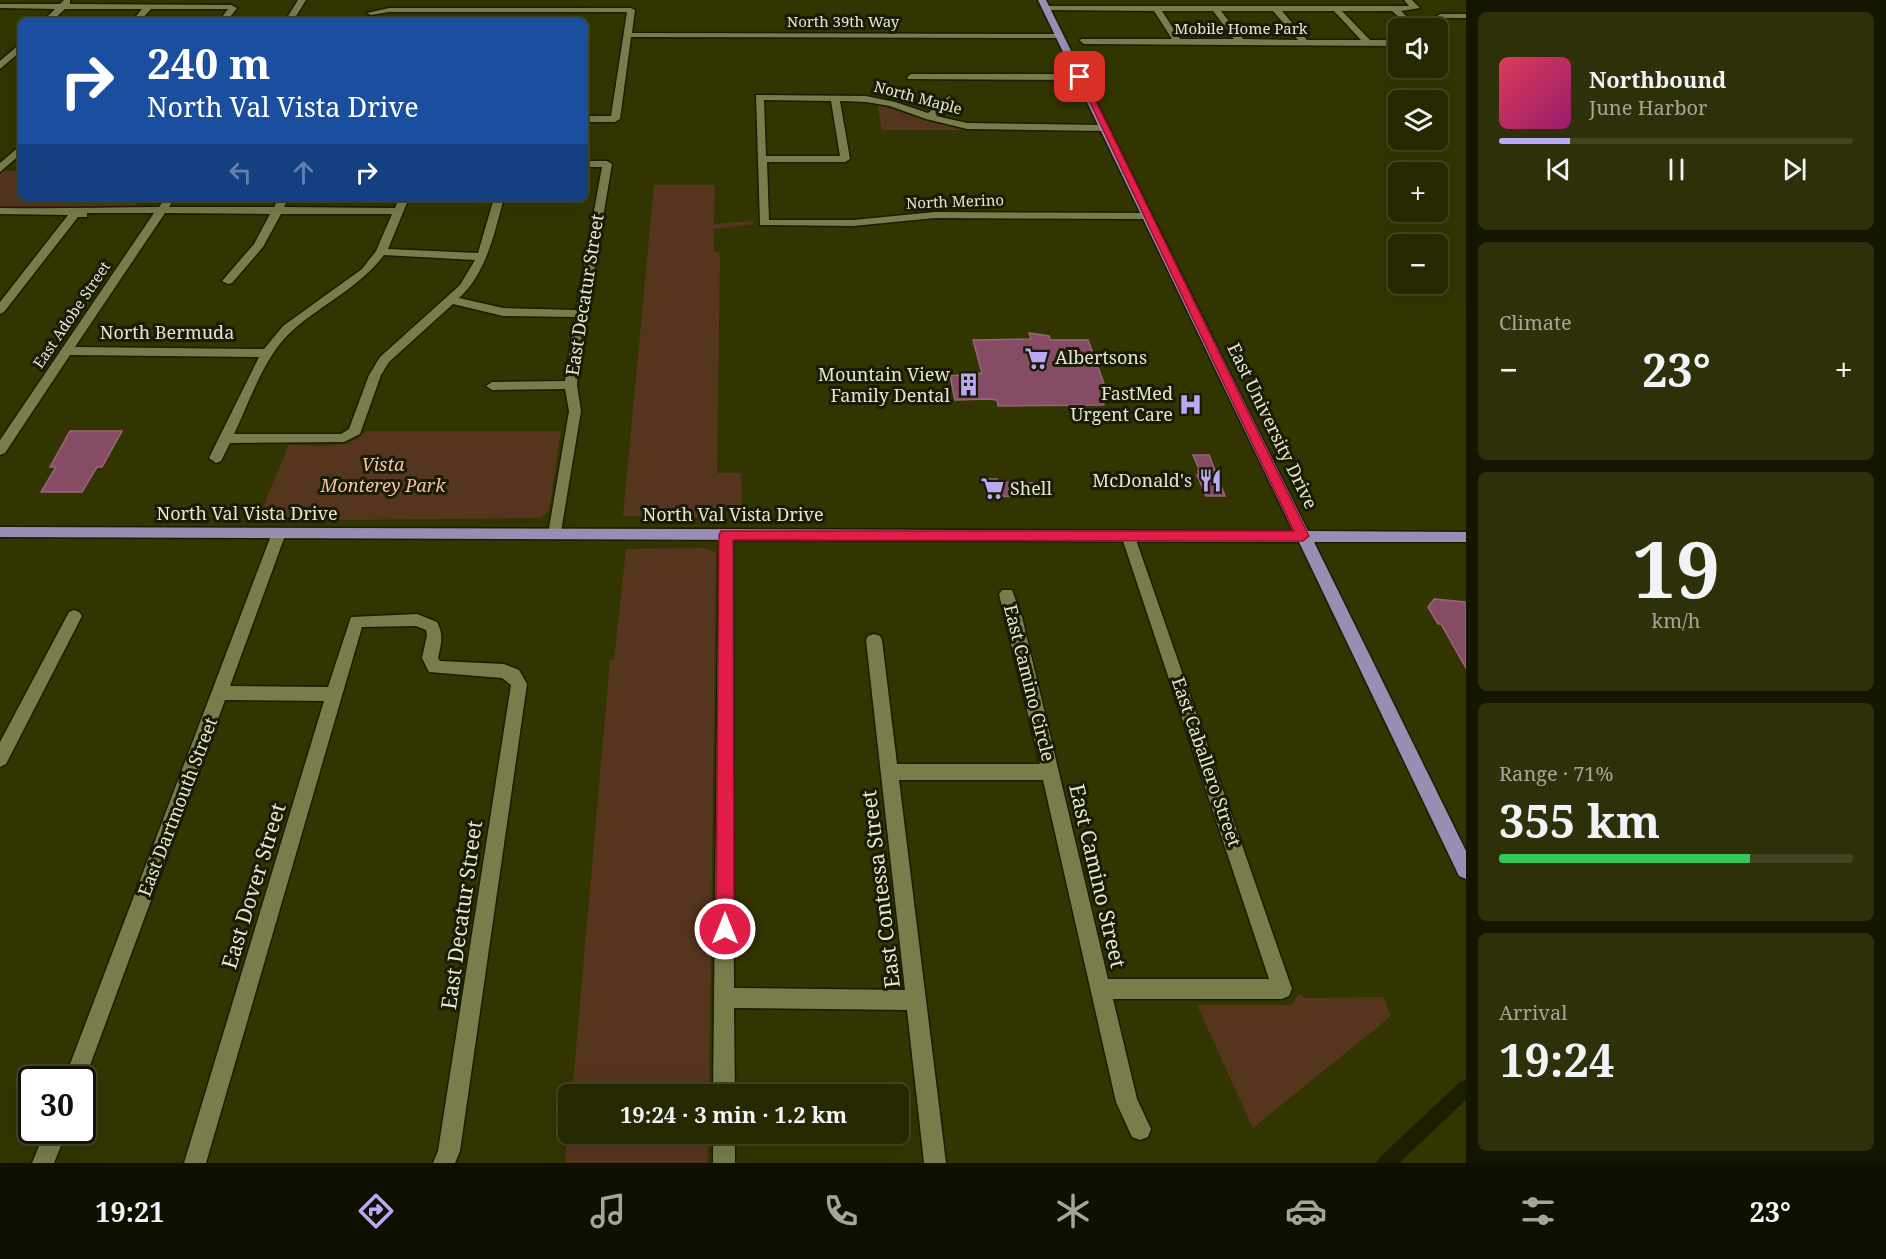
<!DOCTYPE html>
<meta charset="utf-8">
<style>
:root{--surface:#262800;--page:#2e300a;--text:#f1f3f6;--muted:#a4a699;--line:#424422;--accent:#baaaf6}
body{margin:0;font-family:"Noto Serif",serif;background:var(--page);color:var(--text);height:100vh;display:flex;flex-direction:column;font-size:22px;white-space:nowrap}
*{box-sizing:border-box;margin:0}
p{font-size:20px;color:var(--muted)}
.icon{flex:none;width:33px;height:33px;fill:none;stroke:currentColor;stroke-width:2;stroke-linecap:round;stroke-linejoin:round}
.map{position:relative;flex:1;overflow:hidden}
.details{display:flex;flex-direction:column;gap:12px;padding:12px;background:#151600;width:420px}
.details>*{flex:none}
.banner{position:absolute;left:18px;top:18px;width:570px;height:183px;border-radius:9px;box-shadow:0 6px 24px #0002,0 0 0 2px var(--line);background:#1a4fa0;color:#fff;overflow:hidden}
.controls{position:absolute;left:1388px;top:18px;display:grid;gap:12px}
.controls a{display:grid;place-items:center;width:60px;height:60px;border-radius:9px;background:var(--surface);box-shadow:0 6px 24px #0002,0 0 0 2px var(--line);font-size:30px}
.speed{position:absolute;left:18px;top:1066px;display:flex;gap:12px;font-size:30px;font-weight:700;text-align:center}
.speed>*{display:grid;place-content:center;width:78px;height:78px;border-radius:50%;background:var(--surface);box-shadow:0 6px 24px #0002,0 0 0 2px var(--line);line-height:1}
.speed .limit{border:3px solid #111;border-radius:9px;background:#fff;color:#111}
.pin{position:absolute;display:grid;place-items:center;width:51px;height:51px;color:#fff;margin:-26px;border-radius:12px;box-shadow:0 3px 9px #0006}
.me{position:absolute;width:66px;margin:-33px;rotate:0deg;stroke-linejoin:round;filter:drop-shadow(0 0 4px #0008)}
.turn{display:flex;align-items:center;gap:21px;height:126px;padding:0 30px;font-size:27px}
.turn .icon{width:78px;height:78px;stroke-width:2.5}
.turn b{display:block;font-size:42px;line-height:51px}
.lanes{display:flex;align-items:center;height:57px;padding:0 30px;background:#0003;justify-content:center;gap:30px;direction:ltr}
.lanes .off{opacity:.35}
.big{font-size:45px;font-weight:700;line-height:1.1}
.details .card{flex:1;display:flex;flex-direction:column;justify-content:center;gap:9px;min-width:0;padding:0 21px;border-radius:9px;background:var(--page)}
.details .dial{align-items:center;gap:0}
.dial b{font-size:78px;line-height:1}
.song{display:flex;align-items:center;gap:18px}
.cover{width:72px;height:72px;border-radius:9px;background:linear-gradient(135deg,hsl(350 70% 55%),hsl(320 70% 35%))}
.played{height:6px;border-radius:3px;background:linear-gradient(90deg,var(--accent) 20%,var(--line) 20%)}
.keys{display:flex;justify-content:space-around;direction:ltr}
.heat{display:flex;justify-content:space-between;align-items:center;font-size:33px;direction:ltr}
.charge{height:9px;border-radius:4px;background:linear-gradient(90deg,#34c759 71%,var(--line) 0)}
.trip{position:absolute;left:558px;top:1084px;width:351px;height:60px;border-radius:9px;background:var(--surface);box-shadow:0 6px 24px #0002,0 0 0 2px var(--line);font-weight:700;line-height:60px;text-align:center}
.dock{display:flex;height:96px;justify-content:space-around;align-items:center;background:#0f1000;color:var(--muted)}
.dock .icon{width:42px;height:42px}
.dock .on{color:var(--accent)}
.dock b{font-size:27px;color:var(--text)}
main{display:flex;flex:1;min-height:0}
.map>svg:first-child{display:block}
</style>
<main>
<div class="map">
<svg width="1466" height="1163" viewBox="0 0 1466 1163">
<rect width="100%" height="100%" fill="#323500"/>
<!-- green -->
<g fill="#56351f">
<path d="M877,104L934,123L974,130H882Z"/>
<path d="M4,171H21V198H141L134,207L0,208V172Z"/>
<path d="M654,185H715L714,224L752,221L754,224L714,229V252H720L717,473H741L742,510L717,509L716,518L623,516Z"/>
<path d="M365,431H561L549,511L541,518L257,521L289,445C311,444 351,452 365,431Z"/>
<path d="M704,548L716,552L709,1095H572L610,660H614L626,549Z"/>
<path d="M1299,994L1306,998L1383,997L1391,1016L1253,1128L1197,1005H1285L1292,1004Z"/>
<path d="M568,1129V1134H708V1163H565Z"/>
</g>
<g fill="none" stroke-linecap="round" stroke-linejoin="round">
<!-- canal -->
<path fill="#1c1e00" fill-rule="evenodd" d="M1466,1080V1100L1399,1163H1377L1380,1157L1460,1082Z"/>
</g>
<!-- building -->
<g fill="#864c65" stroke="#98657a" stroke-width="1.5">
<path d="M1029,333L1049,336L1050,340H1088L1110,400H1103L1104,405L998,406L997,400L988,399L955,400L950,376L982,373L973,340L1031,339Z"/>
<path d="M70,431H122L102,467H97L82,492H41L56,467H50Z"/>
<path d="M1193,455H1209L1225,496H1206L1197,475H1199L1198,471H1200Z"/>
<path d="M984,479H997L998,482L1036,483L1040,497L987,496Z"/>
<path d="M1434,599L1466,602V668L1441,624H1438L1428,607Z"/>
</g>
<g fill="none" stroke-linecap="round" stroke-linejoin="round">
<defs>
<g id="minor">
<path d="M64,0H70V4L231,5L237,8L227,21H219L228,9H151L140,21H132L142,9H65L52,21H43L55,9L0,8V4H60Z"/>
<path d="M298,0H306L293,21H285Z"/>
<path d="M1404,0H1412L1420,8L1401,11L1419,28H1411L1392,11H1342L1370,40H1398V46L1084,44L1080,41L1081,39H1172L1154,11L1046,10L1042,8L1046,6H1409ZM1162,11H1213L1234,39H1180ZM1221,11H1273L1298,40L1243,39ZM1282,11H1334L1361,40H1307Z"/>
<path d="M389,8H631L635,10L632,33L1059,34L1063,36L1059,38L631,37L620,119L615,122H585V116H611L627,12H389L371,15L367,13Z"/>
<path d="M1441,14H1466V18H1438L1437,16Z"/>
<path d="M21,43V51L0,69V61Z"/>
<path d="M911,74H1080L1084,77L1080,80L908,79L907,77Z"/>
<path d="M756,95L866,96L895,102L928,113L949,96L954,99L936,116L967,123L1104,125L1109,128L1104,131L967,129L926,119L890,106L866,102L840,101L850,159L845,162H767L769,220H853L935,212L1147,213L1152,216L1147,219L935,218L853,226L760,225ZM764,100L831,101L840,156H766Z"/>
<path d="M21,145V154L0,172V163Z"/>
<path d="M585,161H607L612,164L578,367L577,385L581,411L560,538L555,539L548,534L569,411L565,389L492,390L486,386L492,382L565,381L575,317L503,316L453,304L389,362L381,375L360,434L344,442L230,443L221,461L216,463L209,458L259,357L70,355L5,453L0,455V440L154,213H87V217H78L4,312L0,314V302L68,215L0,214V208C53,209 105,207 159,207L165,198H175L169,207H274L279,198H289L284,207L395,208L399,198H409L388,249L478,253L494,198H504C494,234 487,272 459,298L503,308L576,310L602,167H585ZM165,213L270,214L254,244L222,281L228,284L232,283L263,247L281,214H392L376,251L362,269L283,326L264,349L75,347ZM384,255L475,260L460,285L380,357L369,375L349,429L341,434H234C250,401 264,356 292,331C322,304 359,288 384,255Z"/>
<path d="M279,528L286,533L230,686L328,687L351,617L417,614L437,622C444,635 441,644 438,658L440,661L504,664L519,670L527,684L460,1151L455,1163H433L438,1151L511,685L502,678L429,672L422,658L427,635L426,630L416,626L362,627L206,1163H184L324,701L225,700L82,1087V1080H64L272,533Z"/>
<path d="M726,530L733,535L734,988L905,990L866,640L868,636L874,634L880,636L882,640L897,764H1040L999,594L1002,590H1012L1022,617L1108,979H1269L1121,535L1123,531H1133L1292,989L1289,996L1282,999H1113L1137,1099L1151,1129L1148,1137L1140,1140L1132,1137L1116,1102L1043,780H899L946,1163H924L907,1010L734,1008L735,1095H713L719,535Z"/>
<path d="M74,610L79,612L82,616L6,764L0,767V742L69,612Z"/>
<path d="M45,1131H67L54,1163H32Z"/>
<rect x="713" y="1134" width="22" height="29"/>
</g>
<path id="major" d="M1038,0H1046L1308,531L1466,532V542H1314L1466,851V879L1459,876L1299,542L0,537V527L1293,531Z"/>
</defs>
<!-- minor casing -->
<use href="#minor" stroke="#1a1c03" stroke-width="3"/>
<!-- major casing -->
<use href="#major" stroke="#1a1c03" stroke-width="3"/>
<!-- minor -->
<use href="#minor" fill="#787d4b" fill-rule="evenodd"/>
<!-- major -->
<use href="#major" fill="#998db4" fill-rule="evenodd"/>
</g>
<!-- route -->
<path fill="#e11d48" stroke="#92132f" stroke-width="1.5" d="M1077,75L1084,77L1309,536L1303,541L733,540L734,929L731,935L725,937L719,935L716,929L719,535L721,531H1294Z"/>
<!-- icons -->
<defs>
<symbol id="supermarket-bare" viewBox="-9 -9 18 18"><path d="M-6-5.5h2.5l.6 2H6L4.5 2H-2.5L-4.4-4H-6ZM-1.5 3.2a1.3 1.3 0 1 0 .1 0ZM3 3.2a1.3 1.3 0 1 0 .1 0Z" fill="#baaaf6" stroke="#1a1b07" stroke-width="2.5" paint-order="stroke"/></symbol>
<symbol id="building-bare" viewBox="-9 -9 18 18"><path d="M-4-6H4V6H1V3H-1V6H-4ZM-2.5-4.3h1.7v1.8h-1.7ZM.8-4.3h1.7v1.8H.8ZM-2.5-1h1.7V.8h-1.7ZM.8-1h1.7V.8H.8Z" fill="#baaaf6" stroke="#1a1b07" stroke-width="2.5" paint-order="stroke"/></symbol>
<symbol id="hospital-bare" viewBox="-9 -9 18 18"><path d="M-5-5h3v3.5h4V-5h3V5h-3V1.5h-4V5h-3Z" fill="#baaaf6" stroke="#1a1b07" stroke-width="2.5" paint-order="stroke"/></symbol>
<symbol id="restaurant-bare" viewBox="-9 -9 18 18"><path d="M-5-6h1v4h1v-4h1v4h1v-4h1v5L-1.5 .5V6h-2V.5L-5-1ZM5-6V6H3V1.5H1.5Q1.5-4 5-6Z" fill="#baaaf6" stroke="#1a1b07" stroke-width="2.5" paint-order="stroke"/></symbol>
</defs>
<g fill-rule="evenodd">
<use href="#supermarket-bare" x="1020" y="342" width="33" height="33"/>
<use href="#building-bare" x="952" y="368" width="33" height="33"/>
<use href="#hospital-bare" x="1174" y="388" width="33" height="33"/>
<use href="#restaurant-bare" x="1194" y="464" width="33" height="33"/>
<use href="#supermarket-bare" x="976" y="472" width="33" height="33"/>
</g>
<g text-anchor="middle" stroke-width="6" stroke-linejoin="round" paint-order="stroke">
<!-- far-street labels -->
<g font-size="15" fill="#e5e8ce" stroke="#1a1b07">
<text x="843" y="27">North 39th Way</text>
<text x="1241" y="34">Mobile Home Park</text>
<text transform="translate(918 98) rotate(15)" y="5">North Maple</text>
<text transform="translate(955 202) rotate(-2)" y="5">North Merino</text>
<text transform="translate(72 315) rotate(-56)" y="5">East Adobe Street</text>
</g>
<!-- street labels -->
<g font-size="18" fill="#e5e8ce" stroke="#1a1b07">
<text transform="translate(585 295) rotate(-81)" y="6">East Decatur Street</text>
<text x="167" y="339">North Bermuda</text>
<text transform="translate(1272 426) rotate(64)" y="6">East University Drive</text>
<text x="247" y="520">North Val Vista Drive</text>
<text x="733" y="521">North Val Vista Drive</text>
<text transform="translate(1029 683) rotate(76)" y="6">East Camino Circle</text>
<text transform="translate(1206 762) rotate(71)" y="6">East Caballero Street</text>
<text transform="translate(178 807) rotate(-69)" y="6">East Dartmouth Street</text>
</g>
<!-- poi labels -->
<g font-size="18" fill="#e5e8ce" stroke="#1a1b07" text-anchor="end">
<text x="1055" y="364" text-anchor="start">Albertsons</text>
<text x="950" y="381">Mountain View<tspan x="950" dy="21">Family Dental</tspan></text>
<text x="1173" y="400">FastMed<tspan x="1173" dy="21">Urgent Care</tspan></text>
<text x="1192" y="487">McDonald's</text>
<text x="1010" y="495" text-anchor="start">Shell</text>
</g>
<!-- park labels -->
<g font-size="18" font-style="italic" fill="#f4c4a5" stroke="#1a1b07">
<text x="383" y="471">Vista<tspan x="383" dy="21">Monterey Park</tspan></text>
</g>
<!-- near-street labels -->
<g font-size="21" fill="#e5e8ce" stroke="#1a1b07">
<text transform="translate(1097 876) rotate(77)" y="7">East Camino Street</text>
<text transform="translate(254 886) rotate(-73)" y="7">East Dover Street</text>
<text transform="translate(881 889) rotate(-97)" y="7">East Contessa Street</text>
<text transform="translate(462 915) rotate(-82)" y="7">East Decatur Street</text>
</g>
</g>
</svg>
<div class="controls">
<a><svg class="icon" aria-label="sound" viewBox="0 0 24 24"><path d="M4 9h4l5-4v14l-5-4H4zM17 9q2 3 0 6"/></svg></a>
<a><svg class="icon" aria-label="layers" viewBox="0 0 24 24"><path d="M12 4l9 5-9 5-9-5zM3 14l9 5 9-5"/></svg></a>
<a>+</a>
<a>−</a>
</div>
<div class="speed"><div class="limit">30</div></div>
<div class="pin" style="left:1080px;top:77px;background:#d93025"><svg class="icon" aria-label="arrive" viewBox="0 0 24 24"><path d="M6 21V4h12l-3 4 3 4H6"/></svg></div>
<svg class="me" style="left:725px;top:929px" viewBox="-20 -20 40 40"><circle r="17" fill="#e11d48" stroke="#fff" stroke-width="3"/><path d="M0-11L8 9 0 5-8 9z" fill="#fff"/></svg>
<div class="trip">19:24 · 3 min · 1.2 km</div>
<div class="banner">
<div class="turn"><svg class="icon" aria-label="right" viewBox="0 0 24 24"><path d="M7 20v-9h11M14 6l5 5-5 5"/></svg><div><b>240 m</b>North Val Vista Drive</div></div>
<div class="lanes"><svg class="icon off" aria-label="left" viewBox="0 0 24 24"><path d="M17 20v-9H6M10 6l-5 5 5 5"/></svg><svg class="icon off" aria-label="ahead" viewBox="0 0 24 24"><path d="M12 20V5M6 11l6-6 6 6"/></svg><svg class="icon" aria-label="right" viewBox="0 0 24 24"><path d="M7 20v-9h11M14 6l5 5-5 5"/></svg></div>
</div>
</div>
<section class="details">
<div class="card">
<div class="song"><i class="cover"></i><div><b>Northbound</b><p>June Harbor</p></div></div>
<div class="played"></div>
<div class="keys"><svg class="icon" aria-label="previous" viewBox="0 0 24 24"><path d="M18 5L8 12l10 7zM5 5v14"/></svg><svg class="icon" aria-label="pause" viewBox="0 0 24 24"><path d="M8 5v14M16 5v14"/></svg><svg class="icon" aria-label="next" viewBox="0 0 24 24"><path d="M6 5l10 7-10 7zM19 5v14"/></svg></div>
</div>
<div class="card"><p>Climate</p>
<div class="heat"><a>−</a><b class="big">23°</b><a>+</a></div>
</div>
<div class="card dial"><b>19</b><p>km/h</p></div>
<div class="card"><p>Range · 71%</p><b class="big">355 km</b><div class="charge"></div></div>
<div class="card"><p>Arrival</p><b class="big">19:24</b></div>
</section>
</main>
<nav class="dock">
<b>19:21</b>
<svg class="icon on" aria-label="directions" viewBox="0 0 24 24"><path d="M12 3l9 9-9 9-9-9zM9 14v-3h6M13 9l2 2-2 2"/></svg>
<svg class="icon" aria-label="music" viewBox="0 0 24 24"><path d="M9 18V5l10-2v13"/><circle cx="6" cy="18" r="3"/><circle cx="16" cy="16" r="3"/></svg>
<svg class="icon" aria-label="phone" viewBox="0 0 24 24"><path d="M5 4h4l2 5-3 2q2 4 5 5l2-3 5 2v4C11 20 4 13 5 4z"/></svg>
<svg class="icon" aria-label="climate" viewBox="0 0 24 24"><path d="M12 3v18M4 7l16 10M4 17L20 7"/></svg>
<svg class="icon" aria-label="car" viewBox="0 0 24 24"><path d="M5 17H2v-5l4-1 3-4h7l3 4 3 1v5h-3M9 17h6M6 11h13"/><circle cx="7" cy="17" r="2"/><circle cx="17" cy="17" r="2"/></svg>
<svg class="icon" aria-label="filters" viewBox="0 0 24 24"><path d="M4 7h16M4 17h16"/><circle cx="9" cy="7" r="2"/><circle cx="15" cy="17" r="2"/></svg>
<b>23°</b>
</nav>
